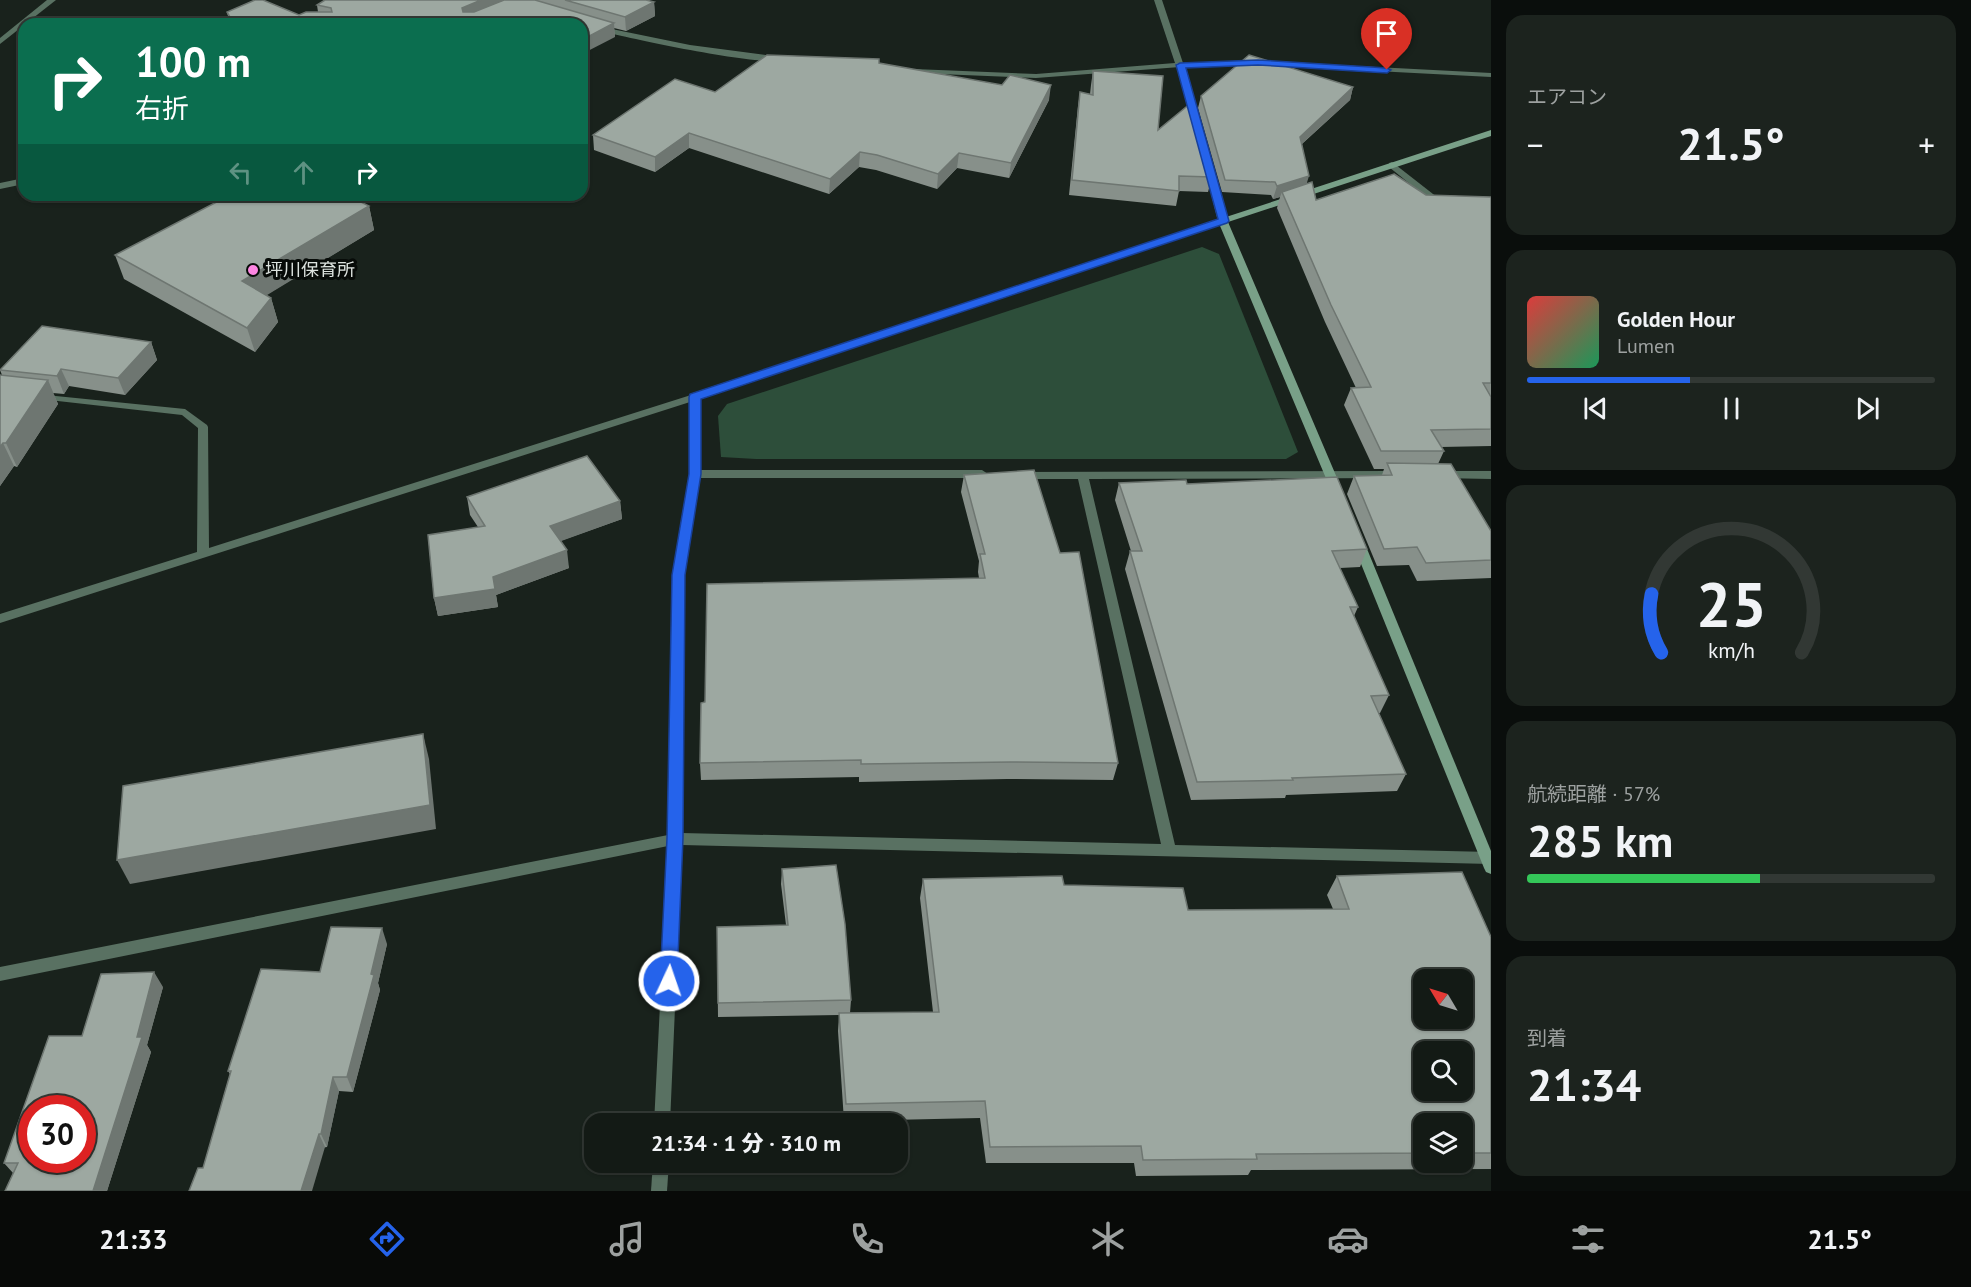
<!DOCTYPE html>
<html lang="ja">
<meta charset="utf-8">
<style>
:root{--surface:#131a15;--page:#1c231e;--text:#f1f3f6;--muted:#9da1a0;--line:#323834;--accent:#2563eb}
body{margin:0;font-family:"PT Sans","Noto Sans JP",sans-serif;background:var(--page);color:var(--text);height:100vh;display:flex;flex-direction:column;font-size:22px;white-space:nowrap}
*{box-sizing:border-box;margin:0}
p{font-size:20px;color:var(--muted)}
.icon{flex:none;width:33px;height:33px;fill:none;stroke:currentColor;stroke-width:2;stroke-linecap:round;stroke-linejoin:round}
.map{position:relative;flex:1;overflow:hidden}
.details{display:flex;flex-direction:column;gap:15px;padding:15px;background:#0a0e0c;width:480px}
.details>*{flex:none}
.top-card{position:absolute;left:18px;top:18px;width:570px;height:183px;border-radius:18px;box-shadow:0 2px 4px #0004,0 0 0 2px var(--line);background:#0b6e4f;color:#fff;overflow:hidden}
.needle{width:39px;rotate:308deg}
.controls{position:absolute;left:1413px;top:969px;display:grid;gap:12px}
.controls a{display:grid;place-items:center;width:60px;height:60px;border-radius:12px;background:var(--surface);box-shadow:0 2px 4px #0004,0 0 0 2px var(--line);font-size:30px}
.speed{position:absolute;left:18px;top:1095px;display:flex;gap:12px;font-size:30px;font-weight:700;text-align:center}
.speed>*{display:grid;place-content:center;width:78px;height:78px;border-radius:50%;background:var(--surface);box-shadow:0 2px 4px #0004,0 0 0 2px var(--line);line-height:1}
.speed .limit{border:9px solid #d22;background:#fff;color:#111}
.pin{position:absolute;display:grid;place-items:center;width:51px;height:51px;color:#fff;margin:-62px -26px;border-radius:50% 50% 50% 0;rotate:-45deg;box-shadow:0 0 6px #0007}
.pin .icon{rotate:45deg}
.me{position:absolute;width:66px;margin:-33px;rotate:3deg;stroke-linejoin:round;filter:drop-shadow(0 0 4px #0008)}
.turn{display:flex;align-items:center;gap:21px;height:126px;padding:0 18px;font-size:27px}
.turn .icon{width:78px;height:78px;stroke-width:2.5}
.turn b{display:block;font-size:42px;line-height:51px}
.lanes{display:flex;align-items:center;height:57px;padding:0 18px;background:#0003;justify-content:center;gap:30px;direction:ltr}
.lanes .off{opacity:.35}
.big{font-size:45px;font-weight:800;line-height:1.1}
.details .card{flex:1;display:flex;flex-direction:column;justify-content:center;gap:9px;min-width:0;padding:0 21px;border-radius:18px;background:var(--page)}
.details .dial{align-items:center;gap:0}
.dial svg{height:156px;overflow:visible;fill:none;stroke:var(--line);stroke-width:7;stroke-linecap:round;text-anchor:middle}
.dial text{fill:var(--text);stroke:none}
.song{display:flex;align-items:center;gap:18px}
.cover{width:72px;height:72px;border-radius:9px;background:linear-gradient(135deg,hsl(0 70% 55%),hsl(150 70% 35%))}
.played{height:6px;border-radius:3px;background:linear-gradient(90deg,var(--accent) 40%,var(--line) 40%)}
.keys{display:flex;justify-content:space-around;direction:ltr}
.heat{display:flex;justify-content:space-between;align-items:center;font-size:33px;direction:ltr}
.charge{height:9px;border-radius:4px;background:linear-gradient(90deg,#34c759 57%,var(--line) 0)}
.trip{position:absolute;left:584px;top:1113px;width:324px;height:60px;border-radius:18px;background:var(--surface);box-shadow:0 2px 4px #0004,0 0 0 2px var(--line);font-weight:800;line-height:60px;text-align:center}
.dock{display:flex;height:96px;justify-content:space-around;align-items:center;background:#080a08;color:var(--muted)}
.dock .icon{width:42px;height:42px}
.dock .selected{color:var(--accent)}
.dock b{font-size:27px;color:var(--text)}
main{display:flex;flex:1;min-height:0}
.map>svg:first-child{display:block}
</style>
<main>
<div class="map">
<svg width="1491" height="1191" viewBox="0 0 1491 1191">
<rect width="100%" height="100%" fill="#19221c"/>
<!-- green -->
<path fill="#2d4e3a" d="M1202,247L1219,254L1298,452L1286,459H756L721,457L718,416L727,404Z"/>
<g fill="none" stroke-linecap="round" stroke-linejoin="round">
<!-- street -->
<g fill="#597162" fill-rule="evenodd">
<path d="M47,0H56L0,44V38Z"/>
<path d="M1154,0H1162L1183,63L1258,61L1491,73V77L1258,65L1180,67L1036,78L914,73L910,71L914,69L1036,74L1175,63Z"/>
<path d="M597,26L690,45L781,57L785,59C769,69 623,37 597,30Z"/>
<path d="M1392,162L1442,201V205H1436L1389,167V163Z"/>
<path d="M24,178V184L0,189V183Z"/>
<path d="M1223,218L1228,221L1226,223L700,399L701,470H982L988,474L982,478H700L685,575L682,833L1161,844L1078,479H1020L1014,475L1016,472L1396,471L1402,475L1400,478L1089,479L1175,845L1491,852V864L682,845L670,1124H654L668,846L0,981V967L668,835L673,575L689,474L690,402L0,623V614L197,552L198,428L182,415L40,399L36,398L35,396L36,394L185,409L207,425L208,427L209,548L691,395Z"/>
<path d="M1443,471H1491V479L1439,478L1437,475Z"/>
<path d="M653,1162H669L667,1191H651Z"/>
</g>
<!-- secondary -->
<g fill="#79a088" fill-rule="evenodd">
<path d="M1177,63L1184,65L1199,116L1198,118L1191,116L1176,65Z"/>
<path d="M1491,130V136L1228,222L1343,492L1337,496L1333,495L1218,221L1203,162L1207,159L1211,162L1226,217Z"/>
<path d="M1359,540L1365,544L1491,851V874L1486,872L1484,868L1353,544Z"/>
</g>
</g>
<!-- wall -->
<g fill="#87908a" fill-rule="evenodd">
<path d="M325,0H646L654,2L655,16L626,31L614,28L615,37L582,24H230L227,12L299,15L318,12L317,5Z"/>
<path d="M879,63L1049,100L1009,178L957,168L937,189L876,170L859,167L829,194L689,148L655,172L594,150L593,135Z"/>
<path d="M1093,71L1212,177L1208,192L1179,191L1176,206L1069,195L1078,106L1080,92L1090,94L1091,85Z"/>
<path d="M1353,87L1350,100L1302,144L1307,184L1316,200L1426,195L1491,197V446L1441,447L1444,451L1438,464L1491,560V578L1417,581L1409,565L1377,566L1347,494L1354,476L1382,475L1384,469H1374L1344,405L1351,388H1356L1325,322L1277,208L1280,197L1273,199L1271,195L1222,192L1198,108L1201,96Z"/>
<path d="M245,200L369,206L374,230L266,295L271,298L278,322L255,352L124,279L115,255Z"/>
<path d="M151,342L157,360L125,395L69,386L64,394L53,393L58,404L17,467L14,466L0,486V375H2L0,370Z"/>
<path d="M964,475L1118,763L1113,780L1007,779L859,782V777L701,780L700,763L705,702L979,578L978,572L979,561L961,492Z"/>
<path d="M1119,483L1187,484L1367,549L1360,567L1340,568L1358,607L1354,616L1389,695L1380,713H1378L1406,774L1397,791L1286,795L1285,798L1191,800L1125,569L1130,551H1131L1115,500Z"/>
<path d="M467,497L620,501L622,519L560,541L569,568L496,595L498,607L438,616L434,598L478,527L470,515Z"/>
<path d="M782,869L851,1000L850,1013L933,1012L920,898L923,879L1064,885L1188,910L1333,909L1327,895L1337,876L1491,937V1169L1251,1170L1248,1175L1136,1176L1134,1163H986L980,1118L844,1121L838,1031L839,1015L718,1017L717,927L786,925L781,884ZM1424,1124H1462V1162H1424Z"/>
<path d="M387,944L378,983L380,990L353,1092L339,1091L327,1147L203,1168L230,1074L228,1071L320,972Z"/>
<path d="M163,987L147,1045L151,1052L107,1191H5L13,1173L4,1163L82,1036Z"/>
</g>
<!-- shaded-wall -->
<g fill="#6e7671">
<path d="M481,0H514L464,22L462,8Z"/>
<path d="M654,2L655,16L626,31L625,17Z"/>
<path d="M614,23L615,37L582,54V40Z"/>
<path d="M1051,85L1049,100L1009,178L1011,163Z"/>
<path d="M1353,87L1350,100L1296,149L1300,137Z"/>
<path d="M689,133V148L655,172V157Z"/>
<path d="M860,152L859,167L829,194L830,179Z"/>
<path d="M959,153L957,168L937,189L938,174Z"/>
<path d="M1309,176L1305,189L1282,192L1280,197L1273,199L1277,186Z"/>
<path d="M369,206L374,230L249,306L242,281Z"/>
<path d="M271,298L278,322L255,352L247,328Z"/>
<path d="M151,342L157,360L125,395L118,378Z"/>
<path d="M61,369L69,386L64,394L57,376Z"/>
<path d="M48,380L58,404L17,467L6,443Z"/>
<path d="M3,443L14,466L0,486V447Z"/>
<path d="M620,501L622,519L553,544L550,526Z"/>
<path d="M567,550L569,568L496,595L498,607L438,616L434,598Z"/>
<path d="M423,734L429,759L436,829L130,884L117,860Z"/>
<path d="M382,928L387,944L378,983L380,990L353,1092L347,1077Z"/>
<path d="M154,972L163,987L147,1045L151,1052L107,1191H93Z"/>
<path d="M333,1077L339,1091L327,1147L321,1134Z"/>
<path d="M319,1134L325,1147L312,1191H301Z"/>
</g>
<!-- building -->
<g fill="#9da8a1" stroke="#6e7671" stroke-width="1.5" fill-rule="evenodd">
<path d="M255,0H263L299,15L306,12H332L331,8L317,5L325,0H481L462,8L463,12H474L504,0H535L614,23L582,40V24H234L227,12Z"/>
<path d="M565,0H646L654,2L625,17Z"/>
<path d="M767,55L879,59V63L1002,85L1010,75L1051,85L1011,163L959,153L938,174L877,155L860,152L830,179L689,133L655,157L593,135L675,79L715,92Z"/>
<path d="M1249,55L1353,87L1300,137L1309,176L1277,186L1275,182L1225,180L1201,96Z"/>
<path d="M1093,71L1163,76L1158,130L1191,103L1212,177L1179,176V191L1072,180L1080,92L1093,95Z"/>
<path d="M1394,174L1426,195L1491,197V383H1483L1491,397V429L1431,430L1444,451H1381L1351,388L1371,387L1331,305L1282,192L1312,182L1316,200Z"/>
<path d="M230,195H235L245,200L254,195H347L369,206L242,281L271,298L247,328L115,255Z"/>
<path d="M42,326L151,342L118,378L61,369L57,376L0,370Z"/>
<path d="M0,375L48,380L6,443H3L0,447Z"/>
<path d="M587,456L620,501L550,526L567,550L493,577L495,589L434,598L428,535L485,526L467,497Z"/>
<path d="M1387,463L1451,464L1491,531V560L1426,563L1417,547L1384,549L1354,476L1392,475Z"/>
<path d="M1034,470L1060,553L1079,552L1118,763L1011,762L861,764V760L700,763L701,703L705,702L707,584L985,578L980,554H985L964,475Z"/>
<path d="M1337,477L1367,549L1332,551L1358,607H1350L1389,695L1371,696L1406,774L1292,778L1293,780L1197,782L1130,551H1142L1119,483L1186,480L1187,484Z"/>
<path d="M423,734L430,805L117,860L123,786Z"/>
<path d="M836,865L845,924L851,1000L718,1003L717,927L788,925L782,869Z"/>
<path d="M1462,872L1491,937V1153H1462V1124H1424V1153L1256,1154L1257,1159L1143,1160L1141,1146L990,1147L985,1101L846,1104L839,1013L939,1012L923,879L1062,876L1064,885L1183,888L1188,910L1349,909L1337,876ZM1424,980H1462V1018H1424ZM1424,1052H1462V1090H1424Z"/>
<path d="M331,927L382,928L371,974L374,975L347,1077H333L321,1134H319L301,1191H189L198,1168H203L231,1071H228L261,969L320,972Z"/>
<path d="M154,972L137,1037H142L93,1191H5L18,1163H4L49,1036H82L101,974ZM32,1108H82V1160H32Z"/>
</g>
<!-- route -->
<path fill="#2563eb" stroke="#184099" stroke-width="1.5" d="M1258,60L1387,68L1391,70L1387,73L1258,65L1186,68L1229,221L1227,223L701,399V474L685,575L683,838L677,981L675,986L669,989L663,986L660,981L667,838L672,575L689,474V397L690,394L1218,219L1176,65L1180,63Z"/>
<!-- markers -->
<circle fill="#fd86e2" stroke="#070b08" stroke-width="2" cx="253" cy="270" r="6"/>
<g text-anchor="middle" stroke-width="6" stroke-linejoin="round" paint-order="stroke">
<!-- far-poi labels -->
<g font-size="18" fill="#dce2de" stroke="#070b08" text-anchor="start">
<text x="265" y="276">坪川保育所</text>
</g>
</g>
</svg>
<div class="controls">
<a><svg class="needle" viewBox="-14 -14 28 28"><path d="M0-13l5 13h-10z" fill="#e53935"/><path d="M0 13l5-13h-10z" fill="#9da1a0"/></svg></a>
<a><svg class="icon" aria-label="search" viewBox="0 0 24 24"><circle cx="10" cy="10" r="6"/><path d="M15 15l6 6"/></svg></a>
<a><svg class="icon" aria-label="layers" viewBox="0 0 24 24"><path d="M12 4l9 5-9 5-9-5zM3 14l9 5 9-5"/></svg></a>
</div>
<div class="speed"><div class="limit">30</div></div>
<div class="pin" style="left:1387px;top:70px;background:#d93025"><svg class="icon" aria-label="arrive" viewBox="0 0 24 24"><path d="M6 21V4h12l-3 4 3 4H6"/></svg></div>
<svg class="me" style="left:669px;top:981px" viewBox="-20 -20 40 40"><circle r="17" fill="#2563eb" stroke="#fff" stroke-width="3"/><path d="M0-11L8 9 0 5-8 9z" fill="#fff"/></svg>
<div class="trip">21:34 · 1 分 · 310 m</div>
<div class="top-card">
<div class="turn"><svg class="icon" aria-label="right" viewBox="0 0 24 24"><path d="M7 20v-9h11M14 6l5 5-5 5"/></svg><div><b>100 m</b>右折</div></div>
<div class="lanes"><svg class="icon off" aria-label="left" viewBox="0 0 24 24"><path d="M17 20v-9H6M10 6l-5 5 5 5"/></svg><svg class="icon off" aria-label="ahead" viewBox="0 0 24 24"><path d="M12 20V5M6 11l6-6 6 6"/></svg><svg class="icon" aria-label="right" viewBox="0 0 24 24"><path d="M7 20v-9h11M14 6l5 5-5 5"/></svg></div>
</div>
</div>
<section class="details">
<div class="card"><p>エアコン</p>
<div class="heat"><a>−</a><b class="big">21.5°</b><a>+</a></div>
</div>
<div class="card">
<div class="song"><i class="cover"></i><div><b>Golden Hour</b><p>Lumen</p></div></div>
<div class="played"></div>
<div class="keys"><svg class="icon" aria-label="previous" viewBox="0 0 24 24"><path d="M18 5L8 12l10 7zM5 5v14"/></svg><svg class="icon" aria-label="pause" viewBox="0 0 24 24"><path d="M8 5v14M16 5v14"/></svg><svg class="icon" aria-label="next" viewBox="0 0 24 24"><path d="M6 5l10 7-10 7zM19 5v14"/></svg></div>
</div>
<div class="card dial"><svg viewBox="0 0 100 80">
<path d="M14 69A42 42 0 1 1 86 69"/>
<path d="M14 69A42 42 0 0 1 9 39" stroke="#2563eb"/>
<text x="50" y="56" font-size="32" font-weight="700">25</text>
<text x="50" y="72" font-size="11">km/h</text>
</svg></div>
<div class="card"><p>航続距離 · 57%</p><b class="big">285 km</b><div class="charge"></div></div>
<div class="card"><p>到着</p><b class="big">21:34</b></div>
</section>
</main>
<nav class="dock">
<b>21:33</b>
<svg class="icon selected" aria-label="directions" viewBox="0 0 24 24"><path d="M12 3l9 9-9 9-9-9zM9 14v-3h6M13 9l2 2-2 2"/></svg>
<svg class="icon" aria-label="music" viewBox="0 0 24 24"><path d="M9 18V5l10-2v13"/><circle cx="6" cy="18" r="3"/><circle cx="16" cy="16" r="3"/></svg>
<svg class="icon" aria-label="phone" viewBox="0 0 24 24"><path d="M5 4h4l2 5-3 2q2 4 5 5l2-3 5 2v4C11 20 4 13 5 4z"/></svg>
<svg class="icon" aria-label="climate" viewBox="0 0 24 24"><path d="M12 3v18M4 7l16 10M4 17L20 7"/></svg>
<svg class="icon" aria-label="car" viewBox="0 0 24 24"><path d="M5 17H2v-5l4-1 3-4h7l3 4 3 1v5h-3M9 17h6M6 11h13"/><circle cx="7" cy="17" r="2"/><circle cx="17" cy="17" r="2"/></svg>
<svg class="icon" aria-label="filters" viewBox="0 0 24 24"><path d="M4 7h16M4 17h16"/><circle cx="9" cy="7" r="2"/><circle cx="15" cy="17" r="2"/></svg>
<b>21.5°</b>
</nav>
